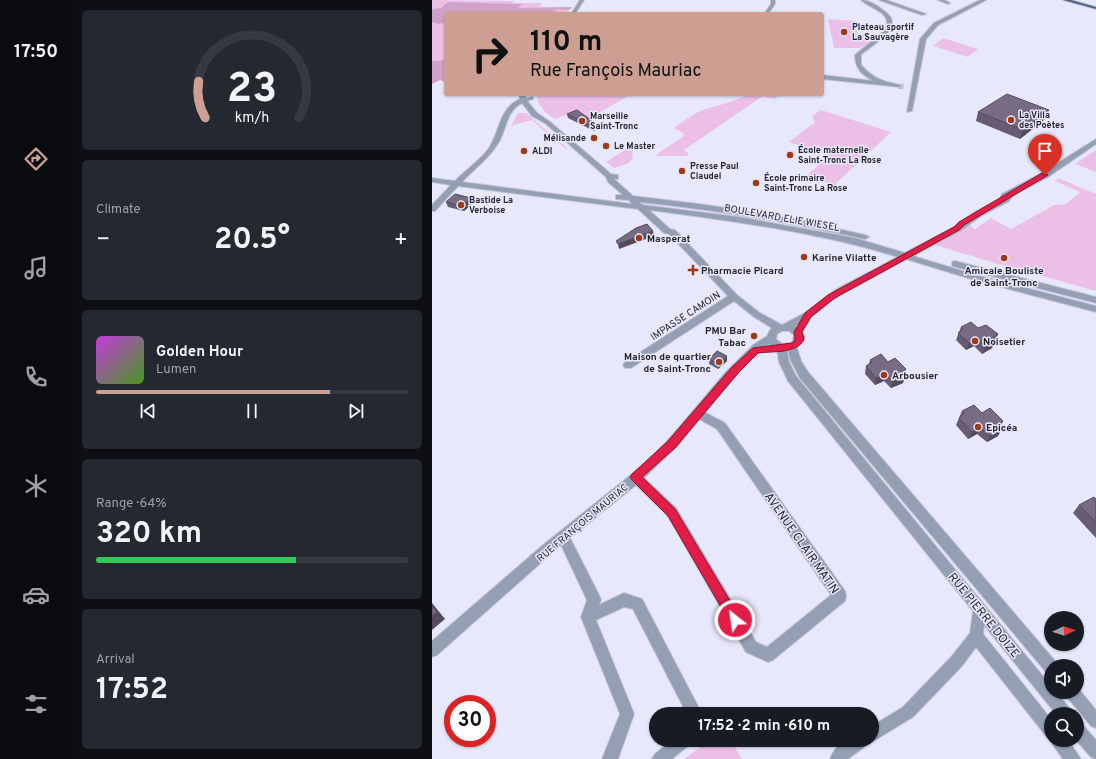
<!DOCTYPE html>
<meta charset="utf-8">
<style>
:root{--surface:#171b24;--page:#242831;--text:#f1f3f6;--muted:#9ea1a6;--line:#363941;--accent:#cd9f92}
body{margin:0;font-family:Overpass,sans-serif;background:var(--page);color:var(--text);height:100vh;display:flex;flex-direction:column;font-size:15px;white-space:nowrap}
*{box-sizing:border-box;margin:0}
p{font-size:13px;color:var(--muted)}
.icon{flex:none;width:22px;height:22px;fill:none;stroke:currentColor;stroke-width:2;stroke-linecap:round;stroke-linejoin:round}
.map{position:relative;flex:1;overflow:hidden}
.panel{display:flex;flex-direction:column;gap:10px;padding:10px;background:#0d0f14;width:360px}
.panel>*{flex:none}
.banner{position:absolute;left:12px;top:12px;width:380px;height:84px;border-radius:4px;box-shadow:0 1px 3px #0004;background:#cd9f92;color:#111;overflow:hidden}
.needle{width:26px;rotate:86deg}
.tools{position:absolute;left:612px;top:611px;display:grid;gap:8px}
.tools a{display:grid;place-items:center;width:40px;height:40px;border-radius:50%;background:var(--surface);box-shadow:0 1px 3px #0004;font-size:20px}
.speed{position:absolute;left:12px;top:695px;display:flex;gap:8px;font-size:20px;font-weight:700;text-align:center}
.speed>*{display:grid;place-content:center;width:52px;height:52px;border-radius:50%;background:var(--surface);box-shadow:0 1px 3px #0004;line-height:1}
.speed .limit{border:6px solid #d22;background:#fff;color:#111}
.pin{position:absolute;display:grid;place-items:center;width:34px;height:34px;color:#fff;margin:-41px -17px;border-radius:50% 50% 50% 0;rotate:-45deg;box-shadow:0 0 4px #0007}
.pin .icon{rotate:45deg}
.me{position:absolute;width:44px;margin:-22px;rotate:330deg;stroke-linejoin:round;filter:drop-shadow(0 0 3px #0008)}
.turn{display:flex;align-items:center;gap:14px;height:84px;padding:0 20px;font-size:18px}
.turn .icon{width:52px;height:52px;stroke-width:2.5}
.turn b{display:block;font-size:28px;line-height:34px}
.big{font-size:30px;font-weight:700;line-height:1.1}
.panel .card{flex:1;display:flex;flex-direction:column;justify-content:center;gap:6px;min-width:0;padding:0 14px;border-radius:6px;background:var(--page)}
.panel .dial{align-items:center;gap:0}
.dial svg{height:104px;overflow:visible;fill:none;stroke:var(--line);stroke-width:7;stroke-linecap:round;text-anchor:middle}
.dial text{fill:var(--text);stroke:none}
.song{display:flex;align-items:center;gap:12px}
.cover{width:48px;height:48px;border-radius:6px;background:linear-gradient(135deg,hsl(290 70% 55%),hsl(100 70% 35%))}
.played{height:4px;border-radius:2px;background:linear-gradient(90deg,var(--accent) 75%,var(--line) 75%)}
.keys{display:flex;justify-content:space-around;direction:ltr}
.heat{display:flex;justify-content:space-between;align-items:center;font-size:22px;direction:ltr}
.charge{height:6px;border-radius:3px;background:linear-gradient(90deg,#34c759 64%,var(--line) 0)}
.trip{position:absolute;left:217px;top:707px;width:230px;height:40px;border-radius:20px;background:var(--surface);box-shadow:0 1px 3px #0004;font-weight:700;line-height:40px;text-align:center}
main{display:flex;flex:1;min-height:0}
.tab-bar{display:flex;flex-direction:column;width:72px;justify-content:space-around;align-items:center;background:#090b0e;color:var(--muted)}
.tab-bar .icon{width:28px;height:28px}
.tab-bar .current{color:var(--accent)}
.tab-bar b{font-size:18px;color:var(--text)}
.map>svg:first-child{display:block}
</style>
<main>
<nav class="tab-bar">
<b>17:50</b>
<svg class="icon current" aria-label="directions" viewBox="0 0 24 24"><path d="M12 3l9 9-9 9-9-9zM9 14v-3h6M13 9l2 2-2 2"/></svg>
<svg class="icon" aria-label="music" viewBox="0 0 24 24"><path d="M9 18V5l10-2v13"/><circle cx="6" cy="18" r="3"/><circle cx="16" cy="16" r="3"/></svg>
<svg class="icon" aria-label="phone" viewBox="0 0 24 24"><path d="M5 4h4l2 5-3 2q2 4 5 5l2-3 5 2v4C11 20 4 13 5 4z"/></svg>
<svg class="icon" aria-label="climate" viewBox="0 0 24 24"><path d="M12 3v18M4 7l16 10M4 17L20 7"/></svg>
<svg class="icon" aria-label="car" viewBox="0 0 24 24"><path d="M5 17H2v-5l4-1 3-4h7l3 4 3 1v5h-3M9 17h6M6 11h13"/><circle cx="7" cy="17" r="2"/><circle cx="17" cy="17" r="2"/></svg>
<svg class="icon" aria-label="filters" viewBox="0 0 24 24"><path d="M4 7h16M4 17h16"/><circle cx="9" cy="7" r="2"/><circle cx="15" cy="17" r="2"/></svg>
</nav>
<section class="panel">
<div class="card dial"><svg viewBox="0 0 100 80">
<path d="M14 69A42 42 0 1 1 86 69"/>
<path d="M14 69A42 42 0 0 1 9 41" stroke="#cd9f92"/>
<text x="50" y="56" font-size="32" font-weight="700">23</text>
<text x="50" y="72" font-size="11">km/h</text>
</svg></div>
<div class="card"><p>Climate</p>
<div class="heat"><a>−</a><b class="big">20.5°</b><a>+</a></div>
</div>
<div class="card">
<div class="song"><i class="cover"></i><div><b>Golden Hour</b><p>Lumen</p></div></div>
<div class="played"></div>
<div class="keys"><svg class="icon" aria-label="previous" viewBox="0 0 24 24"><path d="M18 5L8 12l10 7zM5 5v14"/></svg><svg class="icon" aria-label="pause" viewBox="0 0 24 24"><path d="M8 5v14M16 5v14"/></svg><svg class="icon" aria-label="next" viewBox="0 0 24 24"><path d="M6 5l10 7-10 7zM19 5v14"/></svg></div>
</div>
<div class="card"><p>Range · 64%</p><b class="big">320 km</b><div class="charge"></div></div>
<div class="card"><p>Arrival</p><b class="big">17:52</b></div>
</section>
<div class="map">
<svg width="664" height="759" viewBox="0 0 664 759">
<rect width="100%" height="100%" fill="#e8e8fc"/>
<!-- green -->
<g fill="#ecc0e6">
<path d="M0,0L84,1L79,3H110L108,7H140L134,12V14H14V82L8,80L0,84Z"/>
<path d="M396,19L422,21L426,35H447L428,48H402Z"/>
<path d="M511,38L546,49L536,57L501,46Z"/>
<path d="M104,94H200L156,119L144,111L123,119C113,113 106,106 104,94Z"/>
<path d="M316,94H349L342,99L331,96L252,150L257,154L255,156H222L252,136L251,133L242,128C252,121 263,112 274,109C289,104 303,102 316,94Z"/>
<path d="M389,110L459,132L400,187L394,182L374,176L397,156L357,142L383,122L380,116Z"/>
<path d="M86,113H94L136,149H134L100,120L79,126Z"/>
<path d="M199,146L202,148L200,153L201,158L197,163L182,168L174,162Z"/>
<path d="M664,150V172L643,164Z"/>
<path d="M626,178L664,194V291L563,263L503,245L537,225L543,229L559,218L579,229L622,205L634,204L648,192L623,181Z"/>
<path d="M278,740H299L310,759H252Z"/>
</g>
<!-- forest -->
<g fill="#cfa3c9">
<path d="M16,2L91,4L86,7L89,8L140,7L137,10L121,9L125,11L119,14H46L30,12L29,14H14V22L7,24L0,22V9L9,8Z"/>
<path d="M14,59V82L8,80L0,84V61H8Z"/>
</g>
<g fill="none" stroke-linecap="round" stroke-linejoin="round">
<!-- minor-tunnel -->
<path stroke="#c1c1d3" stroke-width="5.5" stroke-dasharray="5.5 2.5" stroke-linecap="butt" d="M466,86L474,87"/>
<defs>
<g id="minor">
<path d="M148,0H152L143,14H139Z"/>
<path d="M339,0H343V4L336,14H332L339,4Z"/>
<path d="M429,0C436,0 445,5 451,10C477,27 440,44 429,55V65C442,79 450,81 468,85V87L390,79V75L442,81C430,75 423,69 423,55L453,30C462,12 438,9 429,0Z"/>
<path d="M447,0H454L494,14L490,15Z"/>
<path d="M506,0H512L518,3L516,4Z"/>
<path d="M548,0H554L506,25L494,39L480,111L475,112L488,39L502,23Z"/>
<path d="M87,94H93L94,98L101,97V99L95,101L105,113L117,121L179,174L186,175V179H182L201,196L275,205L367,220L433,235L437,237L433,239C358,222 283,210 207,202L211,205L307,217L423,238L473,253L522,227L543,212L571,198L569,196L570,194L610,173L664,139V144L616,177L581,195L577,201L549,216L528,231L481,256L544,275L664,306V312L539,279L474,259L409,294L379,317L363,326L369,331L373,337L365,348L369,361L376,372L624,662L626,666H619V674L614,672L368,378L359,361L356,351H355L357,362L364,376L619,686V692H624L638,709L640,714H624L552,625L551,634L619,719V738L614,736L544,647L530,666L481,717L445,739L440,741L437,740L435,745L416,759H398C407,737 420,740 440,740V726L471,707L520,656L538,633L541,611L356,381L347,362L345,349L337,344L314,363L272,412L293,423L413,591L414,596L413,601L341,660L336,662L314,652L236,516L204,485L138,538L167,595L169,600L167,605L192,593L210,599L270,714H255L201,609L192,607L164,620L202,714L186,759H170L188,714L149,617L155,600L129,545L5,655L0,657V641L111,545L215,462L239,437L293,373L321,345L335,336L338,330L340,328L322,317L302,301L199,368H193L191,365L193,362L296,296L237,234L232,233L206,209L26,186L3,211H0V205L19,185L0,182V178L23,181C33,170 48,161 57,148C68,131 67,108 88,99ZM90,103L100,116L113,123L174,177L176,182L191,195H184V199L197,200L200,204L30,182C43,168 59,157 68,140C75,126 75,111 90,103ZM217,210C301,221 385,232 466,257L403,290L373,313L350,325L328,313L305,295L243,230L238,229ZM350,331H357L362,335L360,343L350,344L344,339L345,334ZM267,419L285,429L399,595L335,647L324,642L244,508L212,478L247,444Z"/>
<path d="M523,261L664,297V303L520,266V262Z"/>
<path d="M645,687L664,710V728L659,726L635,697L633,692H645Z"/>
<path d="M645,722L650,724L664,740V759L659,757L644,740Z"/>
<path d="M619,739L636,740L649,759H631L621,745Z"/>
<path d="M240,740H259L257,745L240,759H220L223,754Z"/>
</g>
<path id="major" d="M631,0H639L664,7V9Z"/>
</defs>
<!-- minor casing -->
<use href="#minor" stroke="#c5c5d7" stroke-width="2"/>
<!-- major casing -->
<use href="#major" stroke="#c5c5d7" stroke-width="2"/>
<!-- minor -->
<use href="#minor" fill="#949fb4" fill-rule="evenodd"/>
<!-- major -->
<use href="#major" fill="#4f6084" fill-rule="evenodd"/>
</g>
<!-- wall -->
<g fill="#675c72">
<path d="M546,112L613,119L588,139L544,121Z"/>
<path d="M135,114L164,128L162,131L136,118Z"/>
<path d="M39,198L41,203L32,211L16,207L14,202Z"/>
<path d="M529,327L546,328L566,334L560,348L550,354L542,346L534,350L524,340Z"/>
<path d="M277,359L295,361L286,369L277,364Z"/>
<path d="M438,360L472,375L473,376L471,383L459,388L452,381L443,385L433,374L434,366L437,364Z"/>
<path d="M530,411L550,413L568,427L566,436L555,442L545,434L536,439L524,425Z"/>
<path d="M664,499V538L641,513L647,505Z"/>
</g>
<!-- shaded-wall -->
<g fill="#544b5d">
<path d="M617,110L613,119L588,139L591,130Z"/>
<path d="M163,123L164,128L162,131L161,127Z"/>
<path d="M39,198L41,203L32,211L30,206Z"/>
<path d="M221,231L222,236L187,249L186,244Z"/>
<path d="M566,334L560,348L550,354L553,346Z"/>
<path d="M545,339L542,346L534,350L537,343Z"/>
<path d="M295,356V361L286,369V364Z"/>
<path d="M474,369L472,376H473L471,383L459,388L461,381Z"/>
<path d="M454,374L452,381L443,385L444,378Z"/>
<path d="M571,421L568,428L566,426Z"/>
<path d="M549,427L545,434L536,439L540,432Z"/>
<path d="M570,429L566,436L555,442L558,436Z"/>
<path d="M0,603L13,619L0,630Z"/>
</g>
<!-- building -->
<g fill="#786b85" stroke="#544b5d">
<path d="M575,94L617,110L591,130L546,112Z"/>
<path d="M145,110L163,123L161,127L135,114Z"/>
<path d="M23,194L39,198L30,206L14,202Z"/>
<path d="M215,224L221,231L186,244L184,241L204,228Z"/>
<path d="M539,322L546,328L554,325L566,334L561,338L563,341L553,346L545,339L537,343L526,333L531,329L529,327Z"/>
<path d="M285,351L295,356L286,364L277,359Z"/>
<path d="M449,354L456,362L463,358L474,369L470,373L473,376L461,381L454,374L444,378L434,366L440,362L438,360Z"/>
<path d="M542,405L550,413L558,408L571,421L566,426L570,429L558,436L549,427L540,432L527,418L532,413L530,411Z"/>
<path d="M662,497L664,499V522L647,505Z"/>
<path d="M0,606L5,612L0,616Z"/>
</g>
<!-- route -->
<path fill="#e11d48" stroke="#92132f" d="M610,173L616,175L532,225L527,230L401,299L379,317L370,332L372,340C363,354 341,351 326,353L307,372L243,448L210,477L243,509L307,616L309,620L307,624L303,626L299,624L236,516L200,480L198,477L200,474L235,442L300,367L321,348L360,343L363,340L362,332L373,313L396,295L522,227L527,222Z"/>
<!-- markers -->
<g fill="#a03918" stroke="#e8e8fc" stroke-width="1.5">
<circle cx="412" cy="32" r="4"/>
<circle cx="579" cy="120" r="4"/>
<circle cx="150" cy="121" r="4"/>
<circle cx="162" cy="138" r="4"/>
<circle cx="174" cy="146" r="4"/>
<circle cx="92" cy="151" r="4"/>
<circle cx="358" cy="155" r="4"/>
<circle cx="250" cy="171" r="4"/>
<circle cx="324" cy="183" r="4"/>
<circle cx="29" cy="205" r="4"/>
<circle cx="207" cy="238" r="4"/>
<circle cx="372" cy="257" r="4"/>
<circle cx="572" cy="258" r="4"/>
<path d="M259 264h4v4h4v4h-4v4h-4v-4h-4v-4h4z"/>
<circle cx="322" cy="336" r="4"/>
<circle cx="543" cy="341" r="4"/>
<circle cx="287" cy="362" r="4"/>
<circle cx="452" cy="375" r="4"/>
<circle cx="546" cy="427" r="4"/>
</g>
<g text-anchor="middle" stroke-width="3" stroke-linejoin="round" paint-order="stroke">
<!-- far-poi labels -->
<g font-size="9" font-weight="bold" fill="#252530" stroke="#e8e8fc" text-anchor="start">
<text x="420" y="30">Plateau sportif<tspan x="420" dy="10">La Sauvagère</tspan></text>
<text x="587" y="118">La Villa<tspan x="587" dy="10">des Poètes</tspan></text>
<text x="158" y="119">Marseille<tspan x="158" dy="10">Saint-Tronc</tspan></text>
<text x="154" y="141" text-anchor="end">Mélisande</text>
<text x="182" y="149">Le Master</text>
<text x="366" y="153">École maternelle<tspan x="366" dy="10">Saint-Tronc La Rose</tspan></text>
<text x="100" y="154">ALDI</text>
<text x="258" y="169">Presse Paul<tspan x="258" dy="10">Claudel</tspan></text>
<text x="332" y="181">École primaire<tspan x="332" dy="10">Saint-Tronc La Rose</tspan></text>
<text x="37" y="203">Bastide La<tspan x="37" dy="10">Verboise</tspan></text>
</g>
<!-- street labels -->
<g font-size="10" fill="#252530" stroke="#e8e8fc">
<text transform="translate(350 217) rotate(10)" y="4">BOULEVARD ELIE WIESEL</text>
<text transform="translate(253 315) rotate(-33)" y="4">IMPASSE CAMOIN</text>
<text transform="translate(150 522) rotate(-40)" y="4">RUE FRANÇOIS MAURIAC</text>
</g>
<!-- poi labels -->
<g font-size="10" font-weight="bold" fill="#252530" stroke="#e8e8fc" text-anchor="start">
<text x="215" y="242">Masperat</text>
<text x="380" y="261">Karine Vilatte</text>
<text x="269" y="274">Pharmacie Picard</text>
<text x="572" y="274" text-anchor="middle">Amicale Bouliste<tspan x="572" dy="12">de Saint-Tronc</tspan></text>
<text x="314" y="334" text-anchor="end">PMU Bar<tspan x="314" dy="12">Tabac</tspan></text>
<text x="551" y="345">Noisetier</text>
<text x="279" y="360" text-anchor="end">Maison de quartier<tspan x="279" dy="12">de Saint-Tronc</tspan></text>
<text x="460" y="379">Arbousier</text>
<text x="554" y="431">Epicéa</text>
</g>
<!-- near-street labels -->
<g font-size="12" fill="#252530" stroke="#e8e8fc">
<text transform="translate(370 543) rotate(55)" y="4">AVENUE CLAIR MATIN</text>
<text transform="translate(552 615) rotate(51)" y="4">RUE PIERRE DOIZE</text>
</g>
</g>
</svg>
<div class="tools">
<a><svg class="needle" viewBox="-14 -14 28 28"><path d="M0-13l5 13h-10z" fill="#e53935"/><path d="M0 13l5-13h-10z" fill="#9ea1a6"/></svg></a>
<a><svg class="icon" aria-label="sound" viewBox="0 0 24 24"><path d="M4 9h4l5-4v14l-5-4H4zM17 9q2 3 0 6"/></svg></a>
<a><svg class="icon" aria-label="search" viewBox="0 0 24 24"><circle cx="10" cy="10" r="6"/><path d="M15 15l6 6"/></svg></a>
</div>
<div class="speed"><div class="limit">30</div></div>
<div class="pin" style="left:613px;top:175px;background:#d93025"><svg class="icon" aria-label="arrive" viewBox="0 0 24 24"><path d="M6 21V4h12l-3 4 3 4H6"/></svg></div>
<svg class="me" style="left:303px;top:620px" viewBox="-20 -20 40 40"><circle r="17" fill="#e11d48" stroke="#fff" stroke-width="3"/><path d="M0-11L8 9 0 5-8 9z" fill="#fff"/></svg>
<div class="trip">17:52 · 2 min · 610 m</div>
<div class="banner">
<div class="turn"><svg class="icon" aria-label="right" viewBox="0 0 24 24"><path d="M7 20v-9h11M14 6l5 5-5 5"/></svg><div><b>110 m</b>Rue François Mauriac</div></div>
</div>
</div>
</main>
